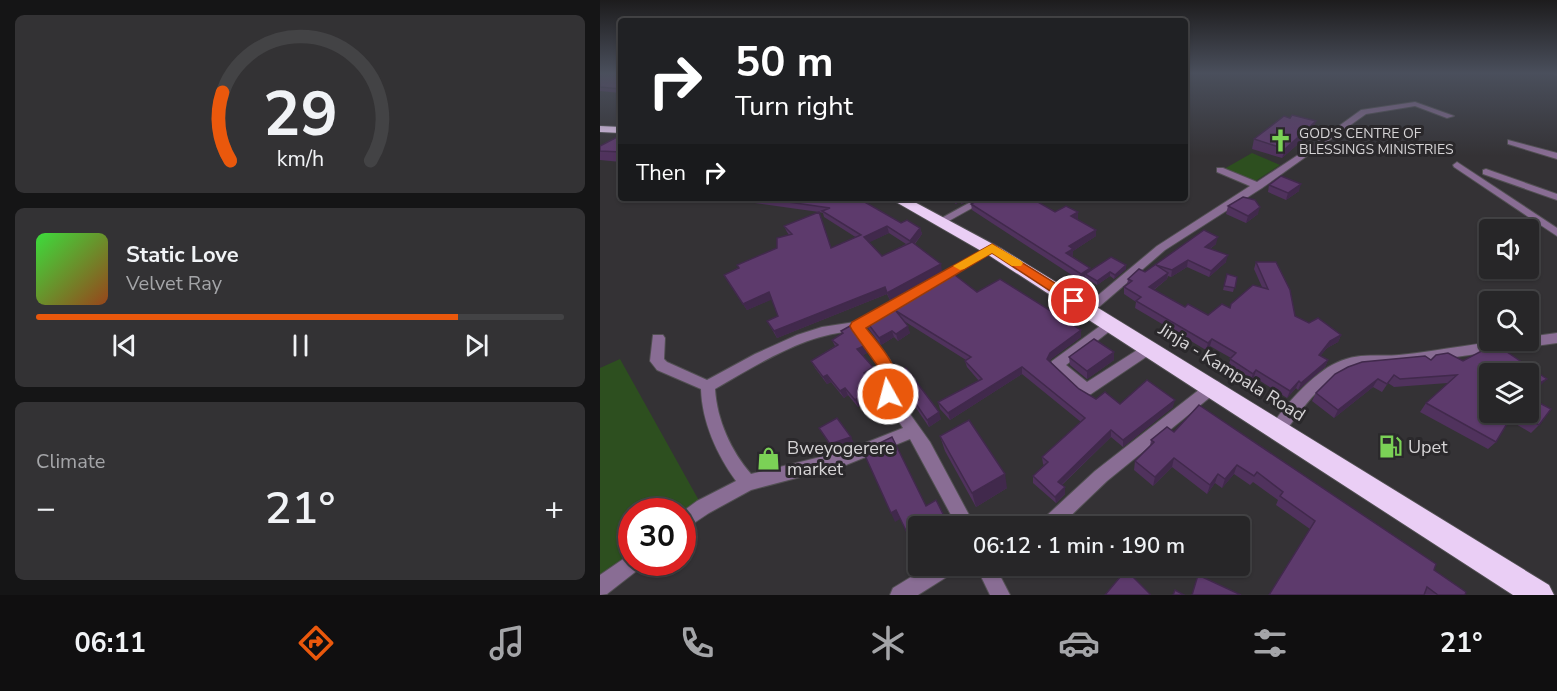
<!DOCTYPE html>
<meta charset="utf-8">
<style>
:root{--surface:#272628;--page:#333234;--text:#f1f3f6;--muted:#a4a5a8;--line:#434345;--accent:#ea580c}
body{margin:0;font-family:"Nunito Sans",sans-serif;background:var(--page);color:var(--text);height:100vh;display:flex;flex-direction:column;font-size:22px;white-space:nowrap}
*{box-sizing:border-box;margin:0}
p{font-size:20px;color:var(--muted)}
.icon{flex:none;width:33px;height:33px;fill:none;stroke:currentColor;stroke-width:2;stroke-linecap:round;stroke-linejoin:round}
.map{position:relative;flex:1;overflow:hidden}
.details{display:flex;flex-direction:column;gap:15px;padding:15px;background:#151516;width:600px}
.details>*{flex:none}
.banner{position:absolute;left:18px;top:18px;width:570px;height:183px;border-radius:6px;box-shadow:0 2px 4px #0004,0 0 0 2px var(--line);background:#202124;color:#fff;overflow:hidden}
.controls{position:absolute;left:879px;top:219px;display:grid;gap:12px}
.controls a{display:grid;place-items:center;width:60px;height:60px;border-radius:6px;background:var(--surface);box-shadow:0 2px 4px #0004,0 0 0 2px var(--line);font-size:30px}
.speed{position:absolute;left:18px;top:498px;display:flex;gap:12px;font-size:30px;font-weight:700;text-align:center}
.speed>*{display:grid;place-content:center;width:78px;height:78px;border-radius:50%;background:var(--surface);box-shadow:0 2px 4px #0004,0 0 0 2px var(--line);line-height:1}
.speed .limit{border:9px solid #d22;background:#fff;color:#111}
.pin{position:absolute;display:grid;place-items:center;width:51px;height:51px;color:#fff;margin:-26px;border:3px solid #fff;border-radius:50%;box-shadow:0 2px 6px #0007}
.me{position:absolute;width:66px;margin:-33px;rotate:353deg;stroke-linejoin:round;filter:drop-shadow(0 0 4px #0008)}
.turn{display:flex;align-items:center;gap:21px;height:126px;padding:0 18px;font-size:27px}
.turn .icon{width:78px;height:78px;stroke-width:2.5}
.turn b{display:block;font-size:42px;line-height:51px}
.then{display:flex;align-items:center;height:57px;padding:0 18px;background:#0003;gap:12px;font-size:22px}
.big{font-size:45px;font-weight:600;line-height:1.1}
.details .tile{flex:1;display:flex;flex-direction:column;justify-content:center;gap:9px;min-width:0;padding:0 21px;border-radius:9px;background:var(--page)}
.details .dial{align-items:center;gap:0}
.dial svg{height:156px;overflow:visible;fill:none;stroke:var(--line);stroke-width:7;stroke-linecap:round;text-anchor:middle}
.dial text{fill:var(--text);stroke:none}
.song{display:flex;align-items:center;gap:18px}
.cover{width:72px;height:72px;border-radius:9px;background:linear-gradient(135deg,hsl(120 70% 55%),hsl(20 70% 35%))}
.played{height:6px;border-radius:3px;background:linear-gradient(90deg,var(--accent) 80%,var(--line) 80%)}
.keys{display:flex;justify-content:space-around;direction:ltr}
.heat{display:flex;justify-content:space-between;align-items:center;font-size:33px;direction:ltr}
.trip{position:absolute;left:308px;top:516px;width:342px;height:60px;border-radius:6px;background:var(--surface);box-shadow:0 2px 4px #0004,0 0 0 2px var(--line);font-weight:600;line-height:60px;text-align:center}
.tab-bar{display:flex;height:96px;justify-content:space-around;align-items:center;background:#100f10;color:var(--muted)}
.tab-bar .icon{width:42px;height:42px}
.tab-bar .on{color:var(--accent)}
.tab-bar b{font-size:27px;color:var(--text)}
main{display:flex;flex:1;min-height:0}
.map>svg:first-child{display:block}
</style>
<main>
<section class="details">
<div class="tile dial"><svg viewBox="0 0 100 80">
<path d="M14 69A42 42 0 1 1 86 69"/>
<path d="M14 69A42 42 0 0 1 10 34" stroke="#ea580c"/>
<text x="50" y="56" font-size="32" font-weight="700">29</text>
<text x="50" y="72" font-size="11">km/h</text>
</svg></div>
<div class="tile">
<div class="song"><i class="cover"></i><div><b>Static Love</b><p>Velvet Ray</p></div></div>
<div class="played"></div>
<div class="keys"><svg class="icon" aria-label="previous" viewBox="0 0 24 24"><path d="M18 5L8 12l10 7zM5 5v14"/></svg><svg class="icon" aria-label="pause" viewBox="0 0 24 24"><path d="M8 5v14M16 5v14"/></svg><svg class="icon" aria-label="next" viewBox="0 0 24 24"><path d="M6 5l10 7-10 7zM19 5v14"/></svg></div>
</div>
<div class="tile"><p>Climate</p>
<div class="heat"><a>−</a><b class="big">21°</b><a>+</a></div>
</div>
</section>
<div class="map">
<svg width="957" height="595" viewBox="0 0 957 595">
<rect width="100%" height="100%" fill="#343235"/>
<!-- green -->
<g fill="#2d4f1f">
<path d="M652,153L680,165L654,182L624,169Z"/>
<path d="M20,359L102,506L83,519L82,512H32L31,553L0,574V368Z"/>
</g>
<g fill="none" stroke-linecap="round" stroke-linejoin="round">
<defs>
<g id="street">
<path d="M585,73H589L585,76Z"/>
<path d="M953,73H957V75L954,74Z"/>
<path d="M815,102L854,116L847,118L815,106L766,114L662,188L565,250L492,313H484L482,310L484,307L557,246L650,186L617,172V168H623L657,182L707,149L761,110Z"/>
<path d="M908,140L957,153V159L908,144Z"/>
<path d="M857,162L957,228V236L854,167L853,165Z"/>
<path d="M886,169L957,194V200L883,174V170Z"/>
<path d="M378,198H390L347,222L343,223L338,220Z"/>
<path d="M392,245L397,248L396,250L265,327L290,360L295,376V393L330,442L375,526H357L310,439L246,465L151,490L109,513L82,531V512L97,501L136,481C117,455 102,422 101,389L57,370L50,361L53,335H63L65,338L64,359L67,362L107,380L155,354L197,335L222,327L255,322ZM254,331L278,365L281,376V394L303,428L245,451L151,474C131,451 117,420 115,389C157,365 204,334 254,331Z"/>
<path d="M511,320L515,321L517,324L515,327L466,365L487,382L545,345H555L557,348L555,351L491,394L486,396L481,394L450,365L452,361L507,321Z"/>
<path d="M957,333V343L797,365C733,362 720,386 684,433L679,435L674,433L671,428C681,408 715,372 736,363C759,352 776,357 799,355C843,351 885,340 928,340V337Z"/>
<path d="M614,380L619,382L621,386L619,390L507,481L460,526H439L442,520L495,471L609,382Z"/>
<path d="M32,553V562H41L39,569L7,594L0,595V575Z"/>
<path d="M329,566H355L353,573L318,595H290L293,588Z"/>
<path d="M376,566H395L410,595H390Z"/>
</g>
<g id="highway">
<path d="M0,126L21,127V133L0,132Z"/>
<path d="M289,198H307L402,249L949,585L954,595H913L390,256Z"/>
</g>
</defs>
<!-- street casing -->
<use href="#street" stroke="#514f52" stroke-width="2"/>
<!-- highway casing -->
<use href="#highway" stroke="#514f52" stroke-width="2"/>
<!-- street -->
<use href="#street" fill="#896d94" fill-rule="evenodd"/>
<!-- highway -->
<use href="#highway" fill="#eacef5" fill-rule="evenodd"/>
</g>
<!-- wall -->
<g fill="#50325d" fill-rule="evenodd">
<path d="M0,73H21V93L0,91Z"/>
<path d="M713,131L682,158L652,149L654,139Z"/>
<path d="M21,137V162L0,160V146Z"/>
<path d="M669,185L699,191L686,200L668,192Z"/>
<path d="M145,198H256L301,223L320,228L322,234L315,244L342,271L290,300L287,294L177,338L167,321L178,316L172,299L147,310L124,275L177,248L189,235L187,232L184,226L219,212L147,202ZM219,212L223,213L224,217L257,238L231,248ZM289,233L306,244L282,256L269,242Z"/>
<path d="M347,198H373L362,204L359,202L356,204Z"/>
<path d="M371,204L455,212L478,219H477L496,236L473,251V255L472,256L490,268V271L526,265V269L514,279L510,276L497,285L485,278L481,281L372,210Z"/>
<path d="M628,206L658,214L646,223L626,214Z"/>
<path d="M604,230L616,244L610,249L626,262L609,277L587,267L571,277L568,276L567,279L554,290L585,307L608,315L630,308L662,287L654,269L656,262L695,316L709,323L741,335L738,342L727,348L720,356L728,360L725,367L698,390L696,388L687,398L654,377L650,381L628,366L631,358L610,346L606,350L535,308L536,302L524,294V287L527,285L528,279L545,272Z"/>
<path d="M351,272L377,292L481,330V337L451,359L450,361L479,389L496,399L520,404L573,407L523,447L511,437L462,485L465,494L456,503L433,483V476L444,465L443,464L442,457L481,422L422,374L350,420L340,409L338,402L379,381L367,367L365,361L366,360L304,321L310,333L298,341L294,337L281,345L268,328L266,321Z"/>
<path d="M627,274L637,277L633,292L623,290Z"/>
<path d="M241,331L264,346L267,353L263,355L276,375L269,379L276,387L279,394L258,407L248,395L244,398L231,382L227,384L215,368L211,361L235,346L232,340L242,334Z"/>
<path d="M469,357L514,360L487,379L470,365Z"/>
<path d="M831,360L863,361L939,387L890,412H928L939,425L931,433L909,420L896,442L888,449L820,412L826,403L848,383L794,387L788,383L782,392L773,387L734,418L712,401L716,393Z"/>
<path d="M295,373L341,419L329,427L297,380Z"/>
<path d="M599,405L834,570L865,595H669L710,529L676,505L678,500L653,482L650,485L634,474L622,488L615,483L607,494L572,467L553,486L534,470L535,461L550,446L551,440L574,432Z"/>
<path d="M340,436L407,488L376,507L345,451Z"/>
<path d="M585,566H597L593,576L583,570Z"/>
</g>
<!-- shaded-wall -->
<g fill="#41294c">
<path d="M716,121L713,131L682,158L685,149Z"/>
<path d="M701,184L699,191L686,200L688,193Z"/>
<path d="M354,198H358L359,202L356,204Z"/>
<path d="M362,198H373L362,204Z"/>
<path d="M660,207L658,214L646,223L648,216Z"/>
<path d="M478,212V219L472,223L471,216Z"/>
<path d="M287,226L289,233L266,244L264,237Z"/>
<path d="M320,228L322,234L311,248L310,241Z"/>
<path d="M496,230V236L473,251V255L466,259V253L469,246Z"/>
<path d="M618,237L616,244L603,254L605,247Z"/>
<path d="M628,255L626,262L609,277L611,271Z"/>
<path d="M588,260L587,267L571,277L572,270Z"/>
<path d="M341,264L342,271L290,300L287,293Z"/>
<path d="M526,265V269L514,279L515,275Z"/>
<path d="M490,268V274H485V278L481,281V274Z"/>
<path d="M510,272V276L497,285V281Z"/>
<path d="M568,273L567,279L548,294L549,287Z"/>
<path d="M285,287L287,294L177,338L174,331Z"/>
<path d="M169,292L173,299L147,310L143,304Z"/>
<path d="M308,326L310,333L298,341L296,334Z"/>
<path d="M481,330V337L451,359L448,365L447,359L450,353Z"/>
<path d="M292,331L294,337L281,345L279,338Z"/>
<path d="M741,335L738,342L727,348L715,362L719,355L730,341Z"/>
<path d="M612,339L610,346L606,350L608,343Z"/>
<path d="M264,346L267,353L260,357L257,349Z"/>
<path d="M514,352V360L487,379V371Z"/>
<path d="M728,360L725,367L698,390L701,383Z"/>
<path d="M273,367L276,375L268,380L264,373Z"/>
<path d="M422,367V374L350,420L348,413Z"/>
<path d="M656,370L654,377L650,381L653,374Z"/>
<path d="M227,375L231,382L227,384L223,377Z"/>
<path d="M778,379L773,387L734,418L738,410Z"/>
<path d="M947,379L939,387L928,393V390Z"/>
<path d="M699,381L696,388L687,398L690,391Z"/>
<path d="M276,387L279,394L258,407L255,400Z"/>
<path d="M245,388L248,395L244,398L240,391Z"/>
<path d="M575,400L573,407L523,447V440Z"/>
<path d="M339,412L341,419L329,427L327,420Z"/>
<path d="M511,430V437L458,488V482Z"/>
<path d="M251,437L255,445L235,451L230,444Z"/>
<path d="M574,458L572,467L553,486L555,477Z"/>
<path d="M637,465L634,474L622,488L625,479Z"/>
<path d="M405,474L407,488L376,507L372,493Z"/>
<path d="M618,474L615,483L607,494L610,485Z"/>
<path d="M465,487V494L456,503L455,497Z"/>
<path d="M296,510L300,519L295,522L291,513Z"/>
<path d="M318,539V550L316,552L312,543Z"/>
</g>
<!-- building -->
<g fill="#5d3a6c" stroke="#41294c" stroke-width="1.5">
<path d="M0,73H21V89L0,87Z"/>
<path d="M692,115L716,121L685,149L654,139L684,116L690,118Z"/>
<path d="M17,137H21V152L0,151V146Z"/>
<path d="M681,176L701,184L688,193L669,185Z"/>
<path d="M643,197L655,200L660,207L648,216L628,206Z"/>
<path d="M160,198H256L263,201L301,223L307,220L320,228L310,241L287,226L264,237L282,256L312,242L341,264L287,293L285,287L174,331L167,321L178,316L169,292L143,304L124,275L139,268L137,265L177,248V238L192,234L184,226L219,212L231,248L261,235L222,211L230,208Z"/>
<path d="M382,198H431L455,212L466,206L478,212L471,216L496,230L469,246L473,249L466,253L490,268L481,274L371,204Z"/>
<path d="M604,230L618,237L605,247L628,255L611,271L588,260L572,270L556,265L568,273L549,287L585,307L588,304L608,315L622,304L630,308L631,304L653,285L668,289L656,262H676L690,290L695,316L709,323L718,318L741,335L730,341L719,355L728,360L701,383L699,381L690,391L656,370L653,374L630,359L636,353L612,339L608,343L536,301L541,297L524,287L532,281L528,279L539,269L545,272Z"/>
<path d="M511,257L526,265L515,275L510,272L497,281L485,274Z"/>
<path d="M351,272L377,292L400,279L481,330L450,353L447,359L479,389L496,399L505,392L520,404L547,380L575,400L523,440L511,430L458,482L465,487L455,497L433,476L448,462L442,457L485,418L422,367L348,413L338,402L382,379L365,361L371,357L296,311L308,326L296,334L292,331L279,338L266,321Z"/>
<path d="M627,274L637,277L635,288L624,286Z"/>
<path d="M250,326L264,346L257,349L273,367L264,373L276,387L255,400L245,388L240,391L227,375L223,377L211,361L238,345L232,340L243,333L241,331Z"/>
<path d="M494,339L514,352L487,371L469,357Z"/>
<path d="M898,346L947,379L928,390V374H890V412H914L896,442L826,403L857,375L800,379L794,375L787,384L778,379L738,410L716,393L735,374L748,367L762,362L825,356L831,360L836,355L848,353L863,361L889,347Z"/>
<path d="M306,368L339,412L327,420L295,373Z"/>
<path d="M928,397L951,409L939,425L917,412H928Z"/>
<path d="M599,405L836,564L834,570L866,592L865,595H838L827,587L824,595H669L715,521L680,496L683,492L657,472L654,476L637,465L625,479L618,474L610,485L574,458L555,477L535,461L554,442L551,440L567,427L574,432Z"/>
<path d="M237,418L251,437L230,444L219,428Z"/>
<path d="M369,420L405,474L372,493L340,436Z"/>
<path d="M292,437L326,506L336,500L349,526H318V539L312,543L296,510L291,513L263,451Z"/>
<path d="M569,517L600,526L602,523H605V526H568Z"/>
<path d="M586,566H597L595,570Z"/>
<path d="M526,570L550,594V595H505Z"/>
<path d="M598,575L641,595H592Z"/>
<path d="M575,590L584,595H573Z"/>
</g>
<!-- sky -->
<linearGradient id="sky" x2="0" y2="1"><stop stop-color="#1d1c1d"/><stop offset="0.47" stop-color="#4a4f5c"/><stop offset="1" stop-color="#4a4f5c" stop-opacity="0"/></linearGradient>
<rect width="957" height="156" fill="url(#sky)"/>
<!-- route -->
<path fill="#ea580c" stroke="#983908" stroke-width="1.5" d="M392,244L479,298L481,301L479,304H470L392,253L266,328C280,346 307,373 294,398L288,400L282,398L277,365L252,330L250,326L252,322Z"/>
<!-- slow -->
<path fill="#f59e0b" d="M392,244L421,261L423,263L421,266H412L392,253L364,269L360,270L353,266Z"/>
<!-- icons -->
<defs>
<symbol id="church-bare" viewBox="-9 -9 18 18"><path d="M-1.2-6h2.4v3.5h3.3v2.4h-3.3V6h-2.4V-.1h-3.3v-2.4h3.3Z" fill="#7bd156" stroke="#2a282b" stroke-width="2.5" paint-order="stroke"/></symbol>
<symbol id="fuel-bare" viewBox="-9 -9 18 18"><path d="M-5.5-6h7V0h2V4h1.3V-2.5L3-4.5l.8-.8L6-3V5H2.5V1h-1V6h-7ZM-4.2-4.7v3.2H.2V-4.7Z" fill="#7bd156" stroke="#2a282b" stroke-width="2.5" paint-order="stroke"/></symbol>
<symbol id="shop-bare" viewBox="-9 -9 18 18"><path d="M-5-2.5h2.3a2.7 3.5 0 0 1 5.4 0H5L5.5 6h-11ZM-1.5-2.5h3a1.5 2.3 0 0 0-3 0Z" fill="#7bd156" stroke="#2a282b" stroke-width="2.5" paint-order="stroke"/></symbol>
</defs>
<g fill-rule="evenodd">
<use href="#church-bare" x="664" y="124" width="33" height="33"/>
<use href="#fuel-bare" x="774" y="430" width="33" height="33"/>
<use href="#shop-bare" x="152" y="442" width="33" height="33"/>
</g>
<g text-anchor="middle" stroke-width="6" stroke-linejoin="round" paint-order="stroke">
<!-- far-poi labels -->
<g font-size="14" fill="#d6d4d6" stroke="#2a282b" text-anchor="start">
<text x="699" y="138">GOD'S CENTRE OF<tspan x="699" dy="16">BLESSINGS MINISTRIES</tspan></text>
</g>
<!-- near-street labels -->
<g font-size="18" fill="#d6d4d6" stroke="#2a282b">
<text transform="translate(632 372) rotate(32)" y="6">Jinja - Kampala Road</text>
</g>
<!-- near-poi labels -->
<g font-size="18" fill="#d6d4d6" stroke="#2a282b" text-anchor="start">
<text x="808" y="453">Upet</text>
<text x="187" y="454">Bweyogerere<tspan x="187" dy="21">market</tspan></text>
</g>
</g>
</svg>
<div class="controls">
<a><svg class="icon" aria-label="sound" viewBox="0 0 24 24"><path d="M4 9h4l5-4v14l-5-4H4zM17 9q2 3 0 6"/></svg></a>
<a><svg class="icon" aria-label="search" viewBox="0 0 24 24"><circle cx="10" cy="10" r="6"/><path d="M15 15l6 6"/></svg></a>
<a><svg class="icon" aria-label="layers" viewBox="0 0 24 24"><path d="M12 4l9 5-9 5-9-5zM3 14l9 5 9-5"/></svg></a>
</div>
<div class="speed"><div class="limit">30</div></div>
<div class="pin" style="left:474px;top:301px;background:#d93025"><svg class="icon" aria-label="arrive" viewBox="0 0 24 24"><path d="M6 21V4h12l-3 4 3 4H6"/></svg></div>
<svg class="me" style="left:288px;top:394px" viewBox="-20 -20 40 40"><circle r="17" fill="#ea580c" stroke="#fff" stroke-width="3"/><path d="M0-11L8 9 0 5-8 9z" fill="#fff"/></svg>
<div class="trip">06:12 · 1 min · 190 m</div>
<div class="banner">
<div class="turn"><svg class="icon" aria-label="right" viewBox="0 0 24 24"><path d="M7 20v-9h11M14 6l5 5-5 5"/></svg><div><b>50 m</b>Turn right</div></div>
<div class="then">Then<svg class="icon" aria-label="right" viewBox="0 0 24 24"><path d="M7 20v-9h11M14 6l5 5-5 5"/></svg></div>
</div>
</div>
</main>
<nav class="tab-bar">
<b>06:11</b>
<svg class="icon on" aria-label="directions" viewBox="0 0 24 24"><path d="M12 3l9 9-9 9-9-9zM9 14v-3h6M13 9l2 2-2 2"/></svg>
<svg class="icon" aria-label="music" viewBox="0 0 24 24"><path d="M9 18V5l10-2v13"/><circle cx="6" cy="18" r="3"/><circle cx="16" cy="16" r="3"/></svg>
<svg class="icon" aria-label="phone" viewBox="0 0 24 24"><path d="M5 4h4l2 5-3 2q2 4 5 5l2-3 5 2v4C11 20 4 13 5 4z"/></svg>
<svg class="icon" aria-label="climate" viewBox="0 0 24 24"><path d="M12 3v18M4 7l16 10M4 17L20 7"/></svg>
<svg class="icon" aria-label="car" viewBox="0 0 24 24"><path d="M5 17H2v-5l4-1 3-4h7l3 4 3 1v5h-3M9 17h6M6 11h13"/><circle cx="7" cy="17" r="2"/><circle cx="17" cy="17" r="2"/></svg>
<svg class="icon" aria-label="filters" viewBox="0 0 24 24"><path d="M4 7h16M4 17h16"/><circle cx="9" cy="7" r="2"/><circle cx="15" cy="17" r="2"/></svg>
<b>21°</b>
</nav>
